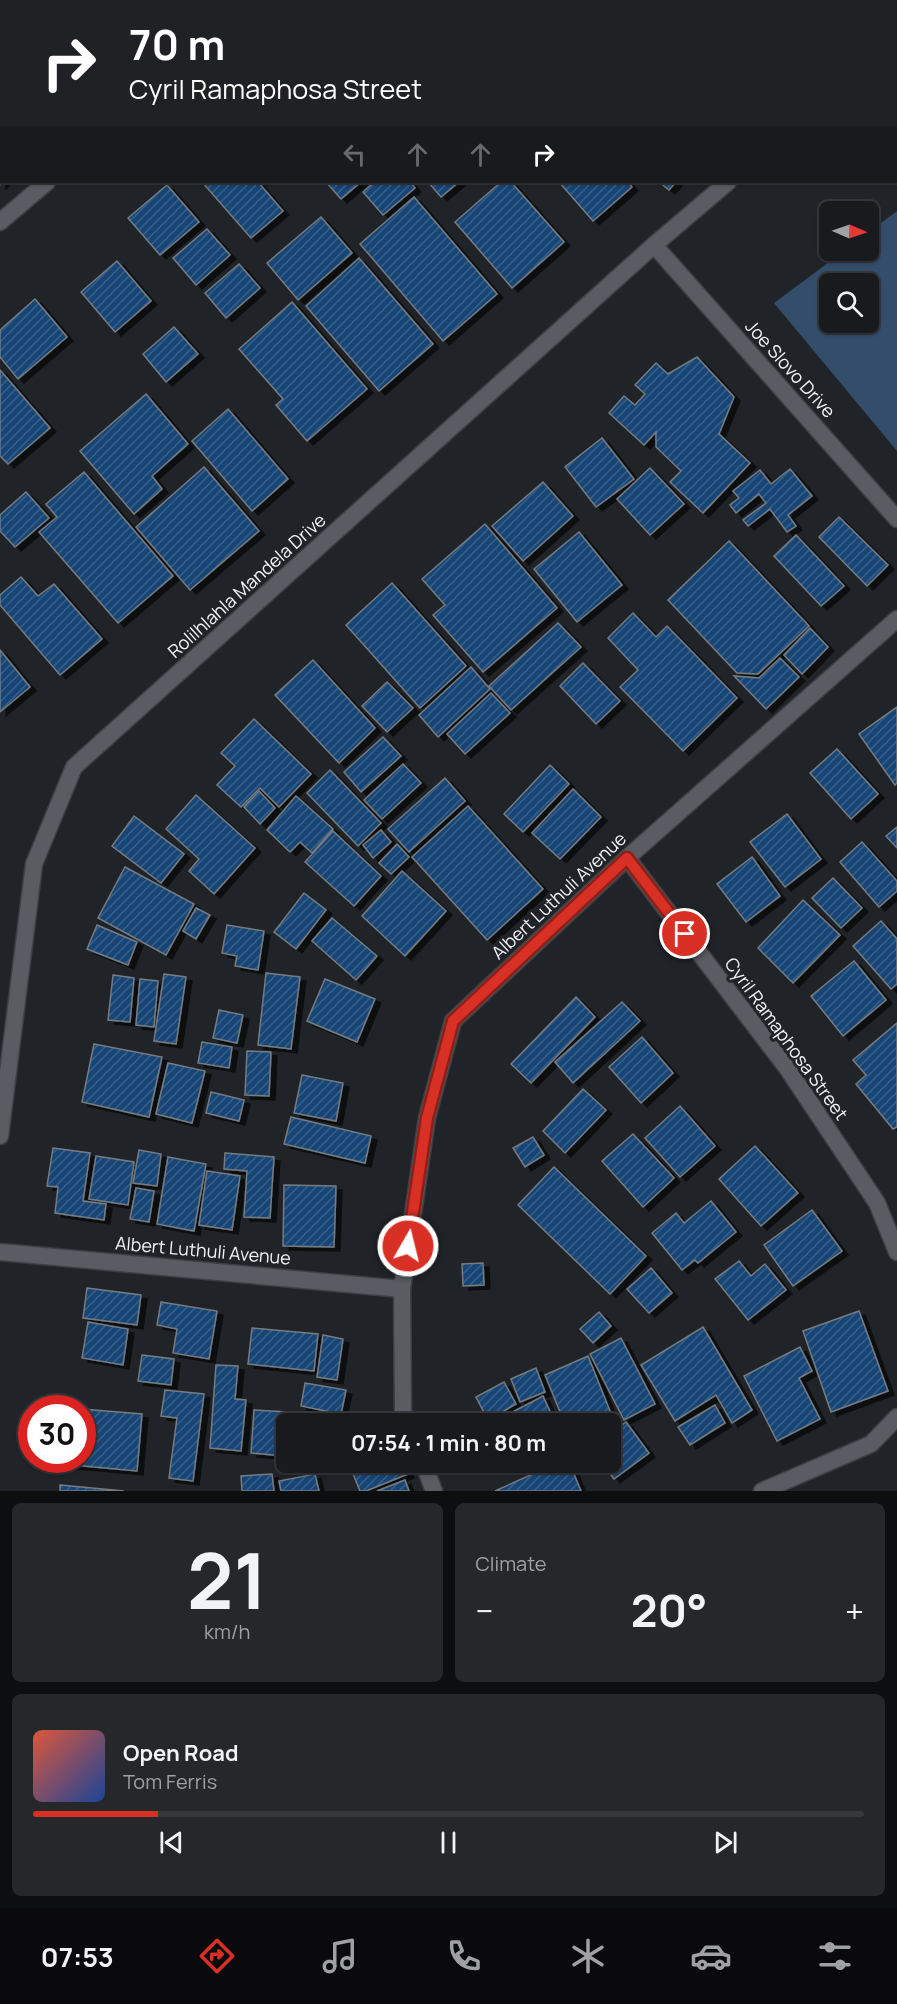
<!DOCTYPE html>
<meta charset="utf-8">
<style>
:root{--surface:#181a1e;--page:#25272b;--text:#f1f3f6;--muted:#9fa1a4;--line:#36383c;--accent:#d93025}
body{margin:0;font-family:Manrope,sans-serif;background:var(--page);color:var(--text);height:100vh;display:flex;flex-direction:column;font-size:22px;white-space:nowrap}
*{box-sizing:border-box;margin:0}
p{font-size:20px;color:var(--muted)}
.icon{flex:none;width:33px;height:33px;fill:none;stroke:currentColor;stroke-width:2;stroke-linecap:round;stroke-linejoin:round}
.map{position:relative;height:1491px;overflow:hidden}
.details{display:flex;flex-direction:column;gap:12px;padding:12px;background:#0d0e10;flex:1}
.details>*{flex:none}
.top-card{position:absolute;left:0px;top:0px;width:897px;height:183px;box-shadow:0 2px 4px #0004,0 0 0 2px var(--line);background:#202124;color:#fff;overflow:hidden}
.needle{width:39px;rotate:92deg}
.tools{position:absolute;left:819px;top:201px;display:grid;gap:12px}
.tools a{display:grid;place-items:center;width:60px;height:60px;border-radius:9px;background:var(--surface);box-shadow:0 2px 4px #0004,0 0 0 2px var(--line);font-size:30px}
.speed{position:absolute;left:18px;top:1395px;display:flex;gap:12px;font-size:30px;font-weight:700;text-align:center}
.speed>*{display:grid;place-content:center;width:78px;height:78px;border-radius:50%;background:var(--surface);box-shadow:0 2px 4px #0004,0 0 0 2px var(--line);line-height:1}
.speed .limit{border:9px solid #d22;background:#fff;color:#111}
.pin{position:absolute;display:grid;place-items:center;width:51px;height:51px;color:#fff;margin:-26px;border:3px solid #fff;border-radius:50%;box-shadow:0 2px 6px #0007}
.me{position:absolute;width:66px;margin:-33px;rotate:8deg;stroke-linejoin:round;filter:drop-shadow(0 0 4px #0008)}
.turn{display:flex;align-items:center;gap:21px;height:126px;padding:0 30px;font-size:27px}
.turn .icon{width:78px;height:78px;stroke-width:2.5}
.turn b{display:block;font-size:42px;line-height:51px}
.lanes{display:flex;align-items:center;height:57px;padding:0 30px;background:#0003;justify-content:center;gap:30px;direction:ltr}
.lanes .off{opacity:.35}
.big{font-size:45px;font-weight:700;line-height:1.1}
.details .widget{flex:1;display:flex;flex-direction:column;justify-content:center;gap:9px;min-width:0;padding:0 21px;border-radius:9px;background:var(--page)}
.details .dial{align-items:center;gap:0}
.dial b{font-size:78px;line-height:1}
.song{display:flex;align-items:center;gap:18px}
.cover{width:72px;height:72px;border-radius:9px;background:linear-gradient(135deg,hsl(10 70% 55%),hsl(220 70% 35%))}
.played{height:6px;border-radius:3px;background:linear-gradient(90deg,var(--accent) 15%,var(--line) 15%)}
.keys{display:flex;justify-content:space-around;direction:ltr}
.heat{display:flex;justify-content:space-between;align-items:center;font-size:33px;direction:ltr}
.details .tiles{flex:1;display:grid;gap:12px;grid-template-columns:1fr 1fr}
.widget:last-child{grid-column:span 2}
.trip{position:absolute;left:276px;top:1413px;width:345px;height:60px;border-radius:9px;background:var(--surface);box-shadow:0 2px 4px #0004,0 0 0 2px var(--line);font-weight:700;line-height:60px;text-align:center}
.tab-bar{display:flex;height:96px;justify-content:space-around;align-items:center;background:#0a0a0c;color:var(--muted)}
.tab-bar .icon{width:42px;height:42px}
.tab-bar .current{color:var(--accent)}
.tab-bar b{font-size:27px;color:var(--text)}
.map>svg:first-child{display:block}
</style>
<div class="map">
<svg width="897" height="1491" viewBox="0 0 897 1491">
<defs>
<pattern id="building-hatch" width="6" height="6" patternUnits="userSpaceOnUse" patternTransform="scale(1.5)"><rect width="6" height="6" fill="#154576"/><path d="M-1 1l2-2M0 6l6-6M5 7l2-2" fill="none" stroke="#38608a"/></pattern>
<filter id="shadow"><feDropShadow dx="6" dy="4" stdDeviation="0" flood-color="#0009"/></filter>
</defs>
<rect width="100%" height="100%" fill="#202328"/>
<!-- grass -->
<path fill="#334d6b" fill-rule="evenodd" d="M897,211V451L774,303L844,251L868,250L869,232ZM830,284H868V322H830Z"/>
<!-- building -->
<g fill="url(#building-hatch)" stroke="#777b81" stroke-width="1.5" filter="url(#shadow)">
<path d="M0,0L28,2H2L0,74Z"/>
<path d="M54,0H126L128,2H56Z"/>
<path d="M380,0H445L446,2H381Z"/>
<path d="M459,0H508L509,2H457Z"/>
<path d="M618,0H656L657,1L619,2Z"/>
<path d="M819,0H870L818,2Z"/>
<path d="M0,118L2,182H3L0,185Z"/>
<path d="M202,182H258L283,211L251,238Z"/>
<path d="M326,182H361L341,199Z"/>
<path d="M374,182H410L415,188L383,215L363,192Z"/>
<path d="M428,182H459L441,197Z"/>
<path d="M501,182H511L564,242L512,288L455,222Z"/>
<path d="M559,182H628L632,187L593,221Z"/>
<path d="M659,182H676L669,190Z"/>
<path d="M167,185L199,222L160,255L128,218Z"/>
<path d="M414,197L497,294L443,341L360,244Z"/>
<path d="M321,217L352,253L298,300L267,263Z"/>
<path d="M207,229L230,255L196,285L173,258Z"/>
<path d="M359,258L433,344L379,391L306,306Z"/>
<path d="M117,261L151,301L115,332L81,292Z"/>
<path d="M239,264L260,288L226,318L205,293Z"/>
<path d="M35,299L67,337L18,379L0,357V330Z"/>
<path d="M292,302L367,389L307,441L276,405L283,399L239,349Z"/>
<path d="M174,327L198,354L166,382L143,354Z"/>
<path d="M697,357L734,397L719,434L750,463L703,513L670,482L681,471L656,447V432L644,445L609,413L624,396L635,405L645,394L635,385L656,363L668,374Z"/>
<path d="M0,370L50,428L8,464L0,456Z"/>
<path d="M146,394L188,444L152,476L162,489L134,514L80,451Z"/>
<path d="M228,409L288,479L252,511L192,441Z"/>
<path d="M602,438L634,479L596,507L565,467Z"/>
<path d="M204,467L259,531L190,590L136,527Z"/>
<path d="M650,468L684,504L650,535L617,499Z"/>
<path d="M790,469L812,496L788,515L796,526L787,532L770,509L748,526L743,520L766,503L759,494L736,513L730,505L739,498L733,491L760,470L771,484Z"/>
<path d="M84,472L173,576L118,623L39,532L57,517L46,504Z"/>
<path d="M543,482L573,516L523,561L492,526Z"/>
<path d="M26,492L49,518L15,547L0,531V515Z"/>
<path d="M839,517L888,565L867,586L819,537Z"/>
<path d="M485,524L557,608L483,672L433,615L445,605L422,579Z"/>
<path d="M579,532L622,585L577,622L534,569Z"/>
<path d="M796,535L844,586L821,606L774,556Z"/>
<path d="M729,541L809,626L758,674L737,673L668,600Z"/>
<path d="M21,577L38,596L54,584L102,639L60,675L0,605V595Z"/>
<path d="M392,583L466,666L420,708L346,625Z"/>
<path d="M633,613L656,637L667,626L737,698L683,751L620,687L638,670L608,638Z"/>
<path d="M558,623L581,647L511,710L489,686Z"/>
<path d="M810,628L828,647L802,674L784,655Z"/>
<path d="M0,650L30,687L0,712Z"/>
<path d="M780,658L799,677L766,709L734,676L759,678Z"/>
<path d="M313,660L375,728L339,763L275,695Z"/>
<path d="M583,663L620,701L596,724L560,686Z"/>
<path d="M471,667L490,689L438,737L419,715Z"/>
<path d="M387,682L413,708L387,732L362,706Z"/>
<path d="M491,693L510,713L465,754L447,734Z"/>
<path d="M897,707V783L895,785L859,734Z"/>
<path d="M254,719L311,774L279,807L260,788L241,807L217,785L235,766L221,753Z"/>
<path d="M383,737L401,756L361,792L344,772Z"/>
<path d="M837,749L878,794L851,819L810,773Z"/>
<path d="M403,764L421,783L382,819L364,800Z"/>
<path d="M550,765L569,784L523,832L504,814Z"/>
<path d="M330,770L381,823L358,846L307,793Z"/>
<path d="M445,778L465,801L409,852L388,829Z"/>
<path d="M573,789L601,817L560,859L532,833Z"/>
<path d="M259,791L275,808L260,824L244,807Z"/>
<path d="M196,795L255,848L214,894L189,871L199,859L166,829Z"/>
<path d="M296,796L333,829L312,853L300,842L290,852L267,830Z"/>
<path d="M468,806L543,889L487,940L412,857Z"/>
<path d="M787,814L821,859L785,887L750,842Z"/>
<path d="M134,816L184,854L161,883L112,846Z"/>
<path d="M897,827V848L886,836Z"/>
<path d="M381,830L391,842L373,858L363,845Z"/>
<path d="M333,831L381,876L354,906L305,862Z"/>
<path d="M862,842L897,881V891L879,907L840,862Z"/>
<path d="M397,844L409,857L391,874L379,863Z"/>
<path d="M752,857L780,896L746,922L717,884Z"/>
<path d="M125,867L194,904L166,955L98,918Z"/>
<path d="M402,871L446,911L405,956L362,916Z"/>
<path d="M833,878L862,908L841,928L812,898Z"/>
<path d="M304,893L326,910L296,949L274,932Z"/>
<path d="M803,900L840,935L793,983L758,948Z"/>
<path d="M196,908L210,915L196,939L183,931Z"/>
<path d="M332,918L377,956L356,980L312,941Z"/>
<path d="M881,921L897,939V984L891,989L853,946Z"/>
<path d="M97,925L137,942L128,965L87,949Z"/>
<path d="M227,925L264,931L258,970L235,966L237,956L222,953Z"/>
<path d="M854,961L886,1000L843,1036L811,996Z"/>
<path d="M266,973L300,977L291,1049L258,1045Z"/>
<path d="M164,974L186,977L176,1044L154,1041Z"/>
<path d="M113,975L134,978L130,1022L108,1020Z"/>
<path d="M140,979L158,981L154,1027L136,1025Z"/>
<path d="M325,979L375,999L357,1042L307,1021Z"/>
<path d="M576,997L595,1017L531,1083L511,1064Z"/>
<path d="M622,1002L640,1021L573,1083L555,1062Z"/>
<path d="M219,1010L243,1015L237,1043L213,1038Z"/>
<path d="M897,1023V1127L893,1129L856,1084L866,1075L853,1060Z"/>
<path d="M642,1037L673,1073L641,1103L609,1067Z"/>
<path d="M202,1042L232,1047L229,1068L198,1063Z"/>
<path d="M94,1044L162,1057L149,1117L82,1102Z"/>
<path d="M247,1051L271,1052L269,1096L245,1095Z"/>
<path d="M168,1063L205,1071L192,1123L156,1114Z"/>
<path d="M302,1075L343,1083L336,1121L294,1113Z"/>
<path d="M583,1089L606,1110L565,1153L543,1131Z"/>
<path d="M211,1092L244,1100L239,1121L206,1113Z"/>
<path d="M680,1106L715,1146L680,1177L645,1138Z"/>
<path d="M291,1117L371,1136L365,1163L284,1144Z"/>
<path d="M633,1134L674,1178L643,1207L602,1161Z"/>
<path d="M533,1137L544,1155L525,1167L513,1148Z"/>
<path d="M755,1146L798,1193L761,1226L719,1179Z"/>
<path d="M53,1148L90,1153L83,1201L106,1204L104,1220L55,1213L58,1187L47,1186Z"/>
<path d="M139,1150L161,1154L157,1186L133,1183Z"/>
<path d="M225,1153L274,1157L270,1218L244,1217L247,1171L224,1169Z"/>
<path d="M96,1156L134,1162L128,1205L89,1199Z"/>
<path d="M168,1157L206,1164L194,1231L157,1224Z"/>
<path d="M554,1167L646,1256L610,1294L518,1205Z"/>
<path d="M207,1171L240,1176L232,1230L199,1225Z"/>
<path d="M284,1185L336,1186L334,1247L283,1246Z"/>
<path d="M136,1188L154,1191L149,1222L130,1219Z"/>
<path d="M711,1201L736,1232L698,1263L695,1260L682,1270L652,1233L676,1213L684,1223Z"/>
<path d="M812,1210L842,1251L793,1286L764,1245Z"/>
<path d="M739,1261L751,1276L765,1264L786,1290L748,1320L715,1279Z"/>
<path d="M483,1263L484,1285L463,1286L462,1264Z"/>
<path d="M651,1268L672,1293L649,1313L627,1289Z"/>
<path d="M87,1288L141,1295L137,1325L83,1318Z"/>
<path d="M161,1302L217,1311L209,1359L173,1353L177,1329L157,1325Z"/>
<path d="M859,1311L888,1391L831,1412L803,1331Z"/>
<path d="M599,1312L611,1326L593,1343L580,1329Z"/>
<path d="M88,1322L128,1329L123,1365L82,1358Z"/>
<path d="M703,1327L752,1410L732,1423L716,1395L675,1421L641,1365Z"/>
<path d="M252,1328L318,1334L314,1371L248,1364Z"/>
<path d="M323,1335L343,1339L337,1380L317,1377Z"/>
<path d="M621,1338L655,1404L624,1420L590,1354Z"/>
<path d="M800,1347L812,1371L799,1378L820,1419L777,1441L744,1376Z"/>
<path d="M142,1355L174,1359L171,1385L138,1381Z"/>
<path d="M588,1356L610,1411L580,1424H565L545,1375Z"/>
<path d="M216,1365L238,1366L235,1399L246,1400L241,1451L210,1448Z"/>
<path d="M536,1368L545,1392L520,1402L511,1379Z"/>
<path d="M504,1382L516,1404L488,1420L476,1397Z"/>
<path d="M305,1383L346,1390L341,1414L301,1406Z"/>
<path d="M165,1390L204,1394L193,1481L169,1478L177,1418L161,1416Z"/>
<path d="M543,1396L554,1420L549,1424H506L503,1417Z"/>
<path d="M715,1405L725,1423L690,1445L678,1427Z"/>
<path d="M82,1409L142,1414L137,1471L51,1463V1460H82Z"/>
<path d="M254,1410L288,1412L284,1456L251,1453Z"/>
<path d="M484,1414L488,1424H467L466,1422Z"/>
<path d="M626,1422L649,1453L614,1479L601,1462H610V1434Z"/>
<path d="M368,1462H403L408,1474L366,1491H360L351,1469Z"/>
<path d="M559,1462H569L581,1491H495Z"/>
<path d="M272,1474L274,1491H242L241,1476Z"/>
<path d="M315,1474L319,1491H281L279,1481Z"/>
<path d="M405,1480L409,1491H377Z"/>
<path d="M60,1485L124,1491H60Z"/>
</g>
<g fill="none" stroke-linecap="round" stroke-linejoin="round">
<defs>
<g id="minor">
<path d="M694,0L695,2"/>
<path d="M254,2L256,0"/>
<path d="M896,33L897,32"/>
<path d="M0,222L47,182"/>
<path d="M654,245L897,519"/>
<path d="M627,858L787,1068L877,1203L897,1252"/>
<path d="M0,1136L34,864L74,767L654,245L728,182"/>
<path d="M0,1252L402,1289L427,1118L453,1021L627,858L897,619"/>
<path d="M402,1289L403,1411L408,1424"/>
<path d="M423,1462L434,1491"/>
<path d="M762,1491L871,1444L897,1417"/>
</g>
</defs>
<!-- minor casing -->
<use href="#minor" stroke="#3c4044" stroke-width="19"/>
<!-- minor -->
<use href="#minor" stroke="#595d63" stroke-width="16"/>
</g>
<g fill="none" stroke-linecap="round" stroke-linejoin="round">
<defs>
<path id="route" d="M408,1246L427,1118L453,1021L627,858L685,934"/>
</defs>
<!-- route casing -->
<use href="#route" stroke="#8d1f18" stroke-width="15"/>
<!-- route -->
<use href="#route" stroke="#d93025" stroke-width="10"/>
</g>
<g text-anchor="middle" stroke-width="6" stroke-linejoin="round" paint-order="stroke">
<!-- street labels -->
<g font-size="18" fill="#f2f5f8" stroke="#202328">
<text transform="translate(790 369) rotate(48)" y="6">Joe Slovo Drive</text>
<text transform="translate(247 586) rotate(-42)" y="6">Rolilhlahla Mandela Drive</text>
<text transform="translate(559 896) rotate(-43)" y="6">Albert Luthuli Avenue</text>
<text transform="translate(786 1039) rotate(54)" y="6">Cyril Ramaphosa Street</text>
<text transform="translate(203 1251) rotate(5)" y="6">Albert Luthuli Avenue</text>
</g>
</g>
</svg>
<div class="tools">
<a><svg class="needle" viewBox="-14 -14 28 28"><path d="M0-13l5 13h-10z" fill="#e53935"/><path d="M0 13l5-13h-10z" fill="#9fa1a4"/></svg></a>
<a><svg class="icon" aria-label="search" viewBox="0 0 24 24"><circle cx="10" cy="10" r="6"/><path d="M15 15l6 6"/></svg></a>
</div>
<div class="speed"><div class="limit">30</div></div>
<div class="pin" style="left:685px;top:934px;background:#d93025"><svg class="icon" aria-label="arrive" viewBox="0 0 24 24"><path d="M6 21V4h12l-3 4 3 4H6"/></svg></div>
<svg class="me" style="left:408px;top:1246px" viewBox="-20 -20 40 40"><circle r="17" fill="#d93025" stroke="#fff" stroke-width="3"/><path d="M0-11L8 9 0 5-8 9z" fill="#fff"/></svg>
<div class="trip">07:54 · 1 min · 80 m</div>
<div class="top-card">
<div class="turn"><svg class="icon" aria-label="right" viewBox="0 0 24 24"><path d="M7 20v-9h11M14 6l5 5-5 5"/></svg><div><b>70 m</b>Cyril Ramaphosa Street</div></div>
<div class="lanes"><svg class="icon off" aria-label="left" viewBox="0 0 24 24"><path d="M17 20v-9H6M10 6l-5 5 5 5"/></svg><svg class="icon off" aria-label="ahead" viewBox="0 0 24 24"><path d="M12 20V5M6 11l6-6 6 6"/></svg><svg class="icon off" aria-label="ahead" viewBox="0 0 24 24"><path d="M12 20V5M6 11l6-6 6 6"/></svg><svg class="icon" aria-label="right" viewBox="0 0 24 24"><path d="M7 20v-9h11M14 6l5 5-5 5"/></svg></div>
</div>
</div>
<section class="details">
<div class="tiles">
<div class="widget dial"><b>21</b><p>km/h</p></div>
<div class="widget"><p>Climate</p>
<div class="heat"><a>−</a><b class="big">20°</b><a>+</a></div>
</div>
<div class="widget">
<div class="song"><i class="cover"></i><div><b>Open Road</b><p>Tom Ferris</p></div></div>
<div class="played"></div>
<div class="keys"><svg class="icon" aria-label="previous" viewBox="0 0 24 24"><path d="M18 5L8 12l10 7zM5 5v14"/></svg><svg class="icon" aria-label="pause" viewBox="0 0 24 24"><path d="M8 5v14M16 5v14"/></svg><svg class="icon" aria-label="next" viewBox="0 0 24 24"><path d="M6 5l10 7-10 7zM19 5v14"/></svg></div>
</div>
</div>
</section>
<nav class="tab-bar">
<b>07:53</b>
<svg class="icon current" aria-label="directions" viewBox="0 0 24 24"><path d="M12 3l9 9-9 9-9-9zM9 14v-3h6M13 9l2 2-2 2"/></svg>
<svg class="icon" aria-label="music" viewBox="0 0 24 24"><path d="M9 18V5l10-2v13"/><circle cx="6" cy="18" r="3"/><circle cx="16" cy="16" r="3"/></svg>
<svg class="icon" aria-label="phone" viewBox="0 0 24 24"><path d="M5 4h4l2 5-3 2q2 4 5 5l2-3 5 2v4C11 20 4 13 5 4z"/></svg>
<svg class="icon" aria-label="climate" viewBox="0 0 24 24"><path d="M12 3v18M4 7l16 10M4 17L20 7"/></svg>
<svg class="icon" aria-label="car" viewBox="0 0 24 24"><path d="M5 17H2v-5l4-1 3-4h7l3 4 3 1v5h-3M9 17h6M6 11h13"/><circle cx="7" cy="17" r="2"/><circle cx="17" cy="17" r="2"/></svg>
<svg class="icon" aria-label="filters" viewBox="0 0 24 24"><path d="M4 7h16M4 17h16"/><circle cx="9" cy="7" r="2"/><circle cx="15" cy="17" r="2"/></svg>
</nav>
